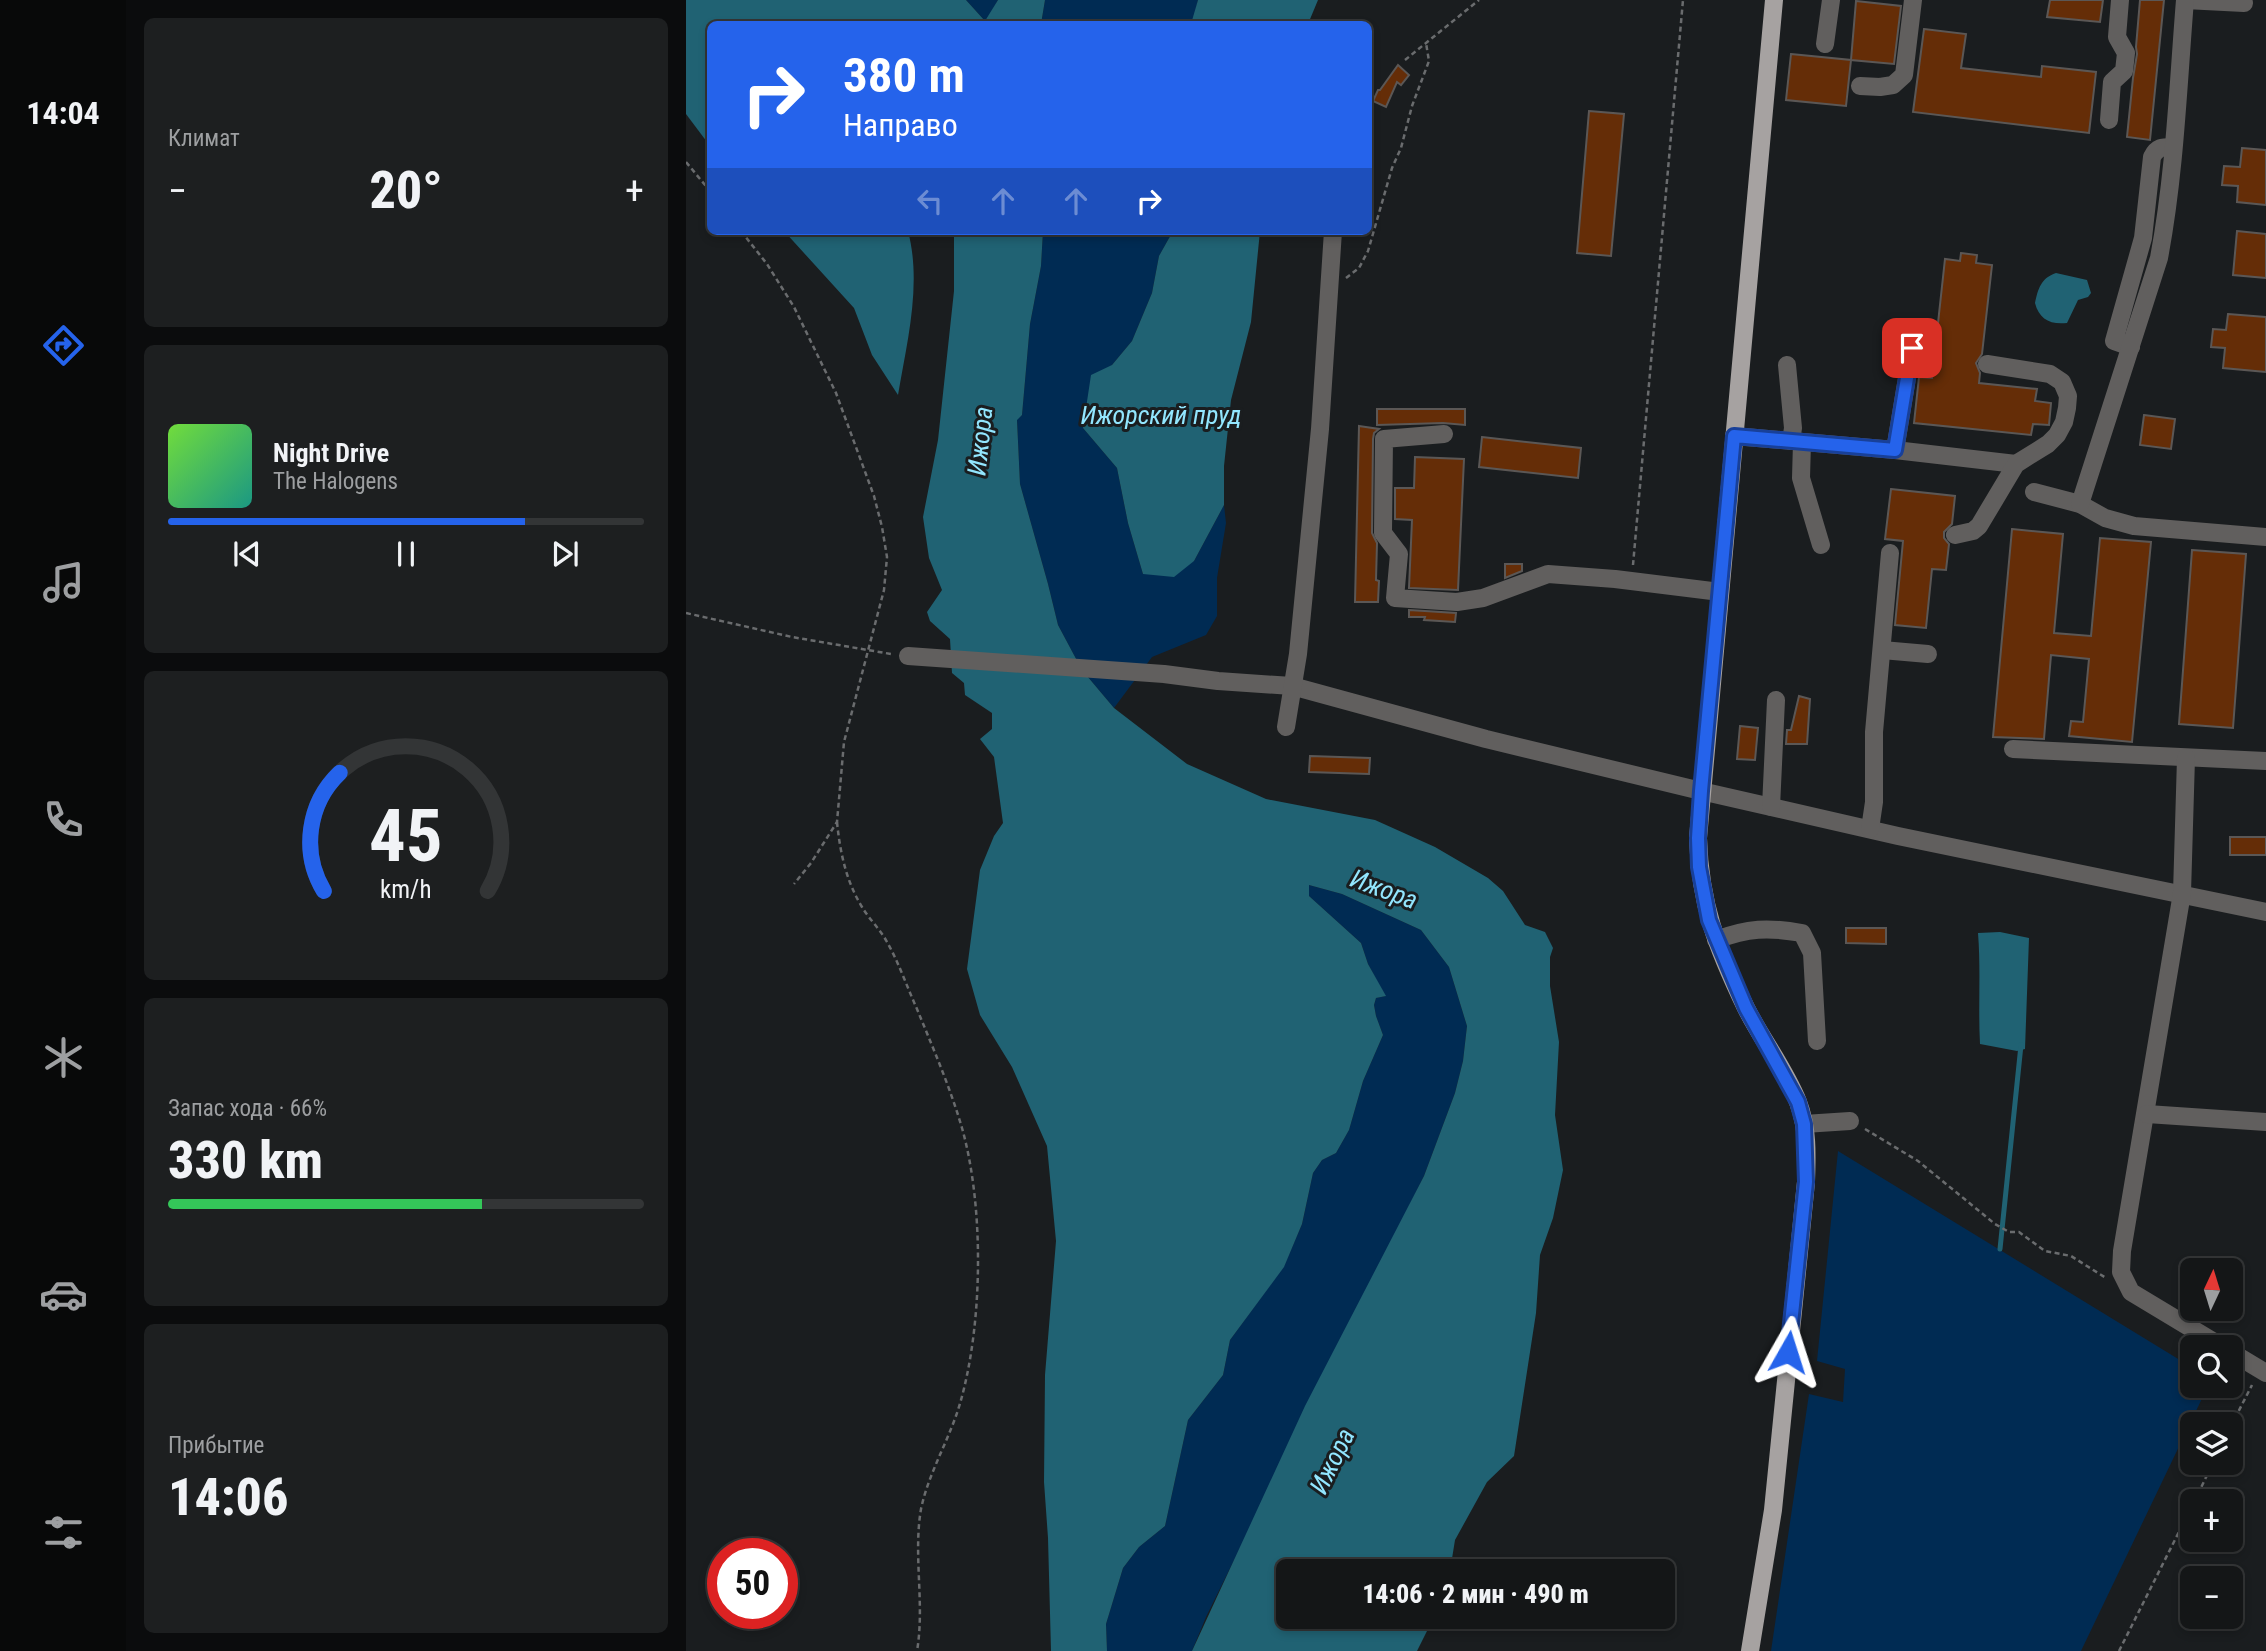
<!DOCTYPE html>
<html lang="ru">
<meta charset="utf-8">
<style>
:root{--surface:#141617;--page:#1d1f20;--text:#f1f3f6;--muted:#9d9fa1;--line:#333536;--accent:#2563eb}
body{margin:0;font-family:"Roboto Condensed",sans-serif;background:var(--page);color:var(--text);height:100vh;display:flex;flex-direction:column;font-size:26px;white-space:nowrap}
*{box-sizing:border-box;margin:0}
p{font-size:23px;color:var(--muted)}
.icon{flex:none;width:38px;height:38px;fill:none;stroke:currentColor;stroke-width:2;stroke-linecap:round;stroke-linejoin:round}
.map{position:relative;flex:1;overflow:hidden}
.details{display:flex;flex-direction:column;gap:18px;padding:18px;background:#0b0c0d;width:560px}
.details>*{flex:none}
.hud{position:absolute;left:21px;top:21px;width:665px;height:214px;border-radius:10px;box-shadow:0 4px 10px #0003,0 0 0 2px var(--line);background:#2563eb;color:#fff;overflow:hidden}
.needle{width:46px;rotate:4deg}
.tools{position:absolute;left:1494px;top:1258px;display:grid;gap:14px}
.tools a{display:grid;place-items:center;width:63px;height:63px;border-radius:10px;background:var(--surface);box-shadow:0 4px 10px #0003,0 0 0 2px var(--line);font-size:35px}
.speed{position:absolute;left:21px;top:1538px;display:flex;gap:14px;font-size:35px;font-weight:700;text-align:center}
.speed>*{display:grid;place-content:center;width:91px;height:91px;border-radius:50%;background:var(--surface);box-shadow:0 4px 10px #0003,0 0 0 2px var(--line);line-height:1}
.speed .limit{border:10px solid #d22;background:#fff;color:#111}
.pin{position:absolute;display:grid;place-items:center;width:60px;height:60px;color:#fff;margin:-30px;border-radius:14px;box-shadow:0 4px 10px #0006}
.me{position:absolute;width:77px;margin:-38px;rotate:6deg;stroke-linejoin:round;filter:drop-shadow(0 0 5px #0008)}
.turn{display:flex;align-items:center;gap:24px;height:147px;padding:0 21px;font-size:32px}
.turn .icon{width:91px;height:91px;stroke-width:2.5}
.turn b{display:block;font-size:49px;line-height:60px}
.lanes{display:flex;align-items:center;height:66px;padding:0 21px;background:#0003;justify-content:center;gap:35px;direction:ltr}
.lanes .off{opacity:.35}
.big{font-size:52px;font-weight:800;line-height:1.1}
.details .widget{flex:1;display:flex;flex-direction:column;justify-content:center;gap:10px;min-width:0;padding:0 24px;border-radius:10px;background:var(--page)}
.details .dial{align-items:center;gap:0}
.dial svg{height:182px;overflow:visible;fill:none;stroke:var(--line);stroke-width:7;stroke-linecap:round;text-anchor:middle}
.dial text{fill:var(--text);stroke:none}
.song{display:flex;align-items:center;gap:21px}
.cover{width:84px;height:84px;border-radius:10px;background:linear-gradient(135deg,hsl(100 70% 55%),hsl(170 70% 35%))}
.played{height:7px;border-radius:4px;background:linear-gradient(90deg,var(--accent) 75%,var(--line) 75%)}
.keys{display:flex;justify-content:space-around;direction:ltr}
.heat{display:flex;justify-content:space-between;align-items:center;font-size:38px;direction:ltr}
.charge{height:10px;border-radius:5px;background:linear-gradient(90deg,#34c759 66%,var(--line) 0)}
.trip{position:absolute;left:590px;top:1559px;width:399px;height:70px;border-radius:10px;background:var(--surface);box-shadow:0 4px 10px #0003,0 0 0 2px var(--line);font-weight:800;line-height:70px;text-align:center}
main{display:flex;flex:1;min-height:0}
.dock{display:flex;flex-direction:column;width:126px;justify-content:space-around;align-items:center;background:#080909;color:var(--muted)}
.dock .icon{width:49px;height:49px}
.dock .selected{color:var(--accent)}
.dock b{font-size:32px;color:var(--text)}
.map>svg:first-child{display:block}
</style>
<main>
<nav class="dock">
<b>14:04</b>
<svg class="icon selected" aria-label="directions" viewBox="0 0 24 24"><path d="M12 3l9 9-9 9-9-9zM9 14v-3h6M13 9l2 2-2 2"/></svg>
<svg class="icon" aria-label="music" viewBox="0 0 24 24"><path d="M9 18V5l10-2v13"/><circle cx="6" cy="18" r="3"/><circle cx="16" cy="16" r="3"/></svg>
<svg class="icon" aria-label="phone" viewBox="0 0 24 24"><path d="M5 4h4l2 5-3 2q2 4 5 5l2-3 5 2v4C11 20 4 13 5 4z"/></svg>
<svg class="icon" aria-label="climate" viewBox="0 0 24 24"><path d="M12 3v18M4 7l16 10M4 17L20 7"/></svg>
<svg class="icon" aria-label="car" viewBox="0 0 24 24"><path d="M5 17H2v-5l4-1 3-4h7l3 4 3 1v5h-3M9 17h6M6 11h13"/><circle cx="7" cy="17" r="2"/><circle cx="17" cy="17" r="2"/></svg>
<svg class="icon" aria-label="filters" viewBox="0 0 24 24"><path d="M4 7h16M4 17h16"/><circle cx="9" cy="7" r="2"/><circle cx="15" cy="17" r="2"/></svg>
</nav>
<section class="details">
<div class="widget"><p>Климат</p>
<div class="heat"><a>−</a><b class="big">20°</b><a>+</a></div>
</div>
<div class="widget">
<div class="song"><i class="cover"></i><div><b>Night Drive</b><p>The Halogens</p></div></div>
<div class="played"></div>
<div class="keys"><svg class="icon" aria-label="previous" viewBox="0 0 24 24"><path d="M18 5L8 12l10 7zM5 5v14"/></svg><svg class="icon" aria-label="pause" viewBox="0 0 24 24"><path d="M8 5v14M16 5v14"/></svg><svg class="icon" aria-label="next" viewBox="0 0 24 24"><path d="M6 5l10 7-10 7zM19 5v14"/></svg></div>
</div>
<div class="widget dial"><svg viewBox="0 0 100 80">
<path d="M14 69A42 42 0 1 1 86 69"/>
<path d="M14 69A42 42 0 0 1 21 17" stroke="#2563eb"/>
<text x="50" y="56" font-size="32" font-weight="700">45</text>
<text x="50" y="72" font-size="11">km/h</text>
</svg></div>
<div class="widget"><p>Запас хода · 66%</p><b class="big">330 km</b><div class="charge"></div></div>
<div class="widget"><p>Прибытие</p><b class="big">14:06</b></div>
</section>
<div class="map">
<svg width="1580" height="1651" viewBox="0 0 1580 1651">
<rect width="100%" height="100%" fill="#1a1d1f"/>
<!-- green -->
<g fill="#002b53">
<path d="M280,0H312L300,22Z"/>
<path d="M359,0H512L507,23L505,24H355Z"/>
<path d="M357,231H487L473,256L466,293L446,341L426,365L397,428L431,468L442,523L457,574L508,561L538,505L540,523L531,578V616L520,635L466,657L428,708L396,670L372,625L362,584L334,484L331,419L336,415L344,324L355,266Z"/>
<path d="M623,885L656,894L735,930L763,967L781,1026L777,1061L769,1093L738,1176L520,1617L506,1651H421L420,1624L437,1568L453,1547L479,1526L502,1420L537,1375L544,1340L598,1266L616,1224L627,1173L636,1160L650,1153L663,1130L677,1081L697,1035L690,1016L688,1005L690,998L699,996L682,964L675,943L623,896Z"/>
<path d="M1152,1151L1507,1368V1386H1522L1395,1651H1085L1123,1394L1157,1402L1159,1369L1131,1361Z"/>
</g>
<!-- water -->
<g fill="#206273">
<path d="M0,0H280L299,21L312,0H359L355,24H24V146L0,114Z"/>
<path d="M512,0H632L622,24H505Z"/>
<path d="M98,231H222C236,284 221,342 212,395L186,355L168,308Z"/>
<path d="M268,231H357L355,266L344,324L336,415L331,420L334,484L362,584L372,625L396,670L428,708L501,764L580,799L689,820L749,847L802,878L817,891L839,925L859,932L867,948L864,957V986L873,1042L869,1115L877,1170L867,1218L854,1255L850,1313L828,1456L801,1482L769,1540L764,1571L602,1572V1617H748L731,1651H506L619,1406L738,1176L769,1093L777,1061L781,1026L763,967L735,930L656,894L623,885V896L675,943L682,964L700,996L690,998L688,1005L690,1016L697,1035L677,1081L663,1130L650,1153L636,1160L627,1173L616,1224L598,1267L544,1340L537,1375L502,1420L479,1526L453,1547L437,1568L420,1624L421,1651H365L362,1538L358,1482L359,1375L370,1241L361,1146L326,1067L294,1015L281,969L294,870L308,836L317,823L308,757L294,739L306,729V713L279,695L278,683L266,673L264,639L244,621L241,612L256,590L243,558L237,517L252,440L268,291Z"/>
<path d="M487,231H574L565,322L545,400L538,466V505L508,561L488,577L457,574L442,523L431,468L397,428L405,375L426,365L446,341L466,293L473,256Z"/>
<path d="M1370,273L1401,280L1405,293L1402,297L1392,300L1381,323C1364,325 1353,319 1349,303C1352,289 1355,278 1370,273Z"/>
<path d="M1314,932L1343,938L1339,1049L1331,1051L1294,1044C1292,1007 1295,970 1292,933Z"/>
</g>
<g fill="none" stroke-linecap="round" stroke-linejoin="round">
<!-- stream -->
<path stroke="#206273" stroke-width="5" d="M1314,1249L1335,1045"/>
</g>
<!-- building -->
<g fill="#652d07" stroke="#5b5755" stroke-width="2">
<path d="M1364,0H1417L1414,22L1361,17Z"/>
<path d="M1454,0H1478L1464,140L1441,137L1447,78L1451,54L1450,47Z"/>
<path d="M1170,1L1215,6L1208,64L1165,60Z"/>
<path d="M1238,29L1280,34L1275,68L1355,77L1356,66L1410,72L1403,133L1227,112Z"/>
<path d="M1105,54L1165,60L1160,106L1100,100Z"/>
<path d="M712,65L723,75L715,85L711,82L700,107L687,101L692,90H694Z"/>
<path d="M903,111L938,114L925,256L891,253Z"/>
<path d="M1556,148L1580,150V205L1551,202L1552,186L1536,185L1538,166L1554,167Z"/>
<path d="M1551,231L1580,234V278L1547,275Z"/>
<path d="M1275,253L1291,255L1290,263L1306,265L1296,354L1290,363L1294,373L1293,383L1351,389L1349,401L1365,403L1363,425L1347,424L1345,435L1228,423L1233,377L1246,378L1259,259L1274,261Z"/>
<path d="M1542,314L1580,317V372L1537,368L1539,348L1525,347L1527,329L1540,330Z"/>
<path d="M691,409H779V425L757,423L691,425Z"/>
<path d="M1458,415L1489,419L1485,449L1454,445Z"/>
<path d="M673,426L693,429L688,433L687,439L686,533L691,543L690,580L693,581L692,602H669Z"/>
<path d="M796,437L895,448L892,478L793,467Z"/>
<path d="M729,457L778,459L772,590L723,588L726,520L709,519V488H728Z"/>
<path d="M1205,489L1269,496L1266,524L1258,532V538L1263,544L1260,570L1246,569L1240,628L1209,625L1217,541L1199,539Z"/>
<path d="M1326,529L1377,534L1368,633L1405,636L1414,538L1465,542L1446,742L1383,736L1385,721L1397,722L1403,659L1365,655L1358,739L1307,737Z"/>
<path d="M1506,550L1560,554L1547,728L1493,724Z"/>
<path d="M819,564H836V571L819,578Z"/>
<path d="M723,610L770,613L769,622L738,620L739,617H723Z"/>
<path d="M1113,696L1124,699L1121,744H1100L1101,730H1105Z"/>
<path d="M1054,726L1072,728L1069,760L1051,759Z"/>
<path d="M624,756L684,758L683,774L623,772Z"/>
<rect x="1544" y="837" width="36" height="18"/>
<path d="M1160,928H1200V944L1160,943Z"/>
</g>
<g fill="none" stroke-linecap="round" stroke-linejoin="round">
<!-- path -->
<g stroke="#6a6c6e" stroke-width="2.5" stroke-dasharray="5 3.5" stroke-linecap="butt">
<path d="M719,60L793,0"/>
<path d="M0,162L24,191"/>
<path d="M55,231L81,264L108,307L150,393L188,496L196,527L201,557L198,590L158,742L151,822L125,863L108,884"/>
<path d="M660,278L673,268L682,251L706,168L715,148L726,106L743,61L740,43"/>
<path d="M947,565L997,0"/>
<path d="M0,613L106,637L205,654"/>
<path d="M151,822C154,852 160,881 176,907C183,919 194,929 201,942C213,963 221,987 231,1009C247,1048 264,1087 276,1128C298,1206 297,1321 275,1400C265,1437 243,1471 235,1509C227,1556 239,1604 231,1651"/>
<path d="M1179,1129L1232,1161L1309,1224L1323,1232H1333L1359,1251L1385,1256L1420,1278"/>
<path d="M1545,1426L1566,1385"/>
<path d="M1508,1502L1527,1463"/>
<path d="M1433,1651L1507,1504"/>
</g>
<!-- minor -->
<g stroke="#615f5e" stroke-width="18">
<path d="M1499,0L1558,3"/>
<path d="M1139,44L1145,0"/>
<path d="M1174,86L1194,87L1207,85L1218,75L1227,0"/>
<path d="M1423,120L1426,82L1438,71L1440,53L1431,37L1434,0"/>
<path d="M1445,347L1428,341L1457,238L1466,157C1471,147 1476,147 1487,147"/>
<path d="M1101,365L1107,428L1105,441"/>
<path d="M758,434L698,439L697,533L713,554L709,598L771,602L797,598L862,574L929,579L1034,592"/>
<path d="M1048,436L1209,450L1330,464"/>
<path d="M1116,442L1115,478L1135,545"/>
<path d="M1209,450L1226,348"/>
<path d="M1348,492L1394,504L1419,518L1448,526L1580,537"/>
<path d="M1394,504L1473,258C1489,173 1492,86 1499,0"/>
<path d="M1269,535L1287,531L1293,526L1330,464L1362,444L1371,435L1378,422L1381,408L1382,396L1376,382L1364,374L1301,364"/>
<path d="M1196,650L1242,654"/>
<path d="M222,656L478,674L532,681L606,686L800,739L1015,791L1212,836L1580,912"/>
<path d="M600,727L612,654L634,429L647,231"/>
<path d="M1327,749L1580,761"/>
<path d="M1500,758L1496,893L1436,1251L1435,1272L1445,1292L1538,1348"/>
<path d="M1085,807L1090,700"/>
<path d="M1184,829L1188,802V732L1204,553"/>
<path d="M1030,940C1062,928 1082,927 1116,933L1126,953L1131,1041"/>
<path d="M1461,1114L1580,1122"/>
<path d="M1118,1124L1164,1121"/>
<path d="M1545,1352L1580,1373"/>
</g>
<!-- major -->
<path stroke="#a6a2a1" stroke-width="18" d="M1064,1651L1087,1510L1120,1182C1121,1155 1122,1128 1112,1102C1099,1069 1076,1040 1060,1008C1031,948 1014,905 1012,838L1088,0"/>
</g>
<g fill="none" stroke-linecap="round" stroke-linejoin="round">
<defs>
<path id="route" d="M1102,1352L1120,1182L1118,1124L1112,1102L1060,1008L1023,920L1013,867L1012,838L1015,791L1048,436L1209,450L1226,348"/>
</defs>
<!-- route casing -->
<use href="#route" stroke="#184099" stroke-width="18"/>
<!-- route -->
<use href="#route" stroke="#2563eb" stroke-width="12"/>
</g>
<g text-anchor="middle" stroke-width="6" stroke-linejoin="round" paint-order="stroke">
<!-- water labels -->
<g font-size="26" font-style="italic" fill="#92e6fe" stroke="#1a1d1f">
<text x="475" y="424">Ижорский пруд</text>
<text transform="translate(294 441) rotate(-84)" y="9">Ижора</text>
<text transform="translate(698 889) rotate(20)" y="9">Ижора</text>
<text transform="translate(646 1461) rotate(-64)" y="9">Ижора</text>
</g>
</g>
</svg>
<div class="tools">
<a><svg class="needle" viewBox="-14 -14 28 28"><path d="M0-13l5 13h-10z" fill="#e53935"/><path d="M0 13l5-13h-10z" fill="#9d9fa1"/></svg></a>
<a><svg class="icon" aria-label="search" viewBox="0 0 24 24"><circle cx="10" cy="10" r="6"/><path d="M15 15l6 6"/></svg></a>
<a><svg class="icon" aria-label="layers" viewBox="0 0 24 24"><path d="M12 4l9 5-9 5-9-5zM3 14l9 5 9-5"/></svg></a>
<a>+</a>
<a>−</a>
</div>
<div class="speed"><div class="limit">50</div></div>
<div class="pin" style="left:1226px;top:348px;background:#d93025"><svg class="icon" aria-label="arrive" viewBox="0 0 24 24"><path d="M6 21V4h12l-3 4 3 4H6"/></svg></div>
<svg class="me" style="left:1102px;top:1352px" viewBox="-20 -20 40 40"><path d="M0-17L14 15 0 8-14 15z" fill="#2563eb" stroke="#fff" stroke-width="4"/></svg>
<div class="trip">14:06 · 2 мин · 490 m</div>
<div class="hud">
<div class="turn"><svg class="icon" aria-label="right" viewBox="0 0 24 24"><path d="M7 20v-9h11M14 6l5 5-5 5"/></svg><div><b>380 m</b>Направо</div></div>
<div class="lanes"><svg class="icon off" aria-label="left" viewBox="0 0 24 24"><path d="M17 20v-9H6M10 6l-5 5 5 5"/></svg><svg class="icon off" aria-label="ahead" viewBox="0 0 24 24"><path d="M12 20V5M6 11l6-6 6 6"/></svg><svg class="icon off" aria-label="ahead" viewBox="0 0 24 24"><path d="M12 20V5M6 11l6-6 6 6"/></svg><svg class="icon" aria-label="right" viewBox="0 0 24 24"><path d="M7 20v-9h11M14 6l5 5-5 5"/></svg></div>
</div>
</div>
</main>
